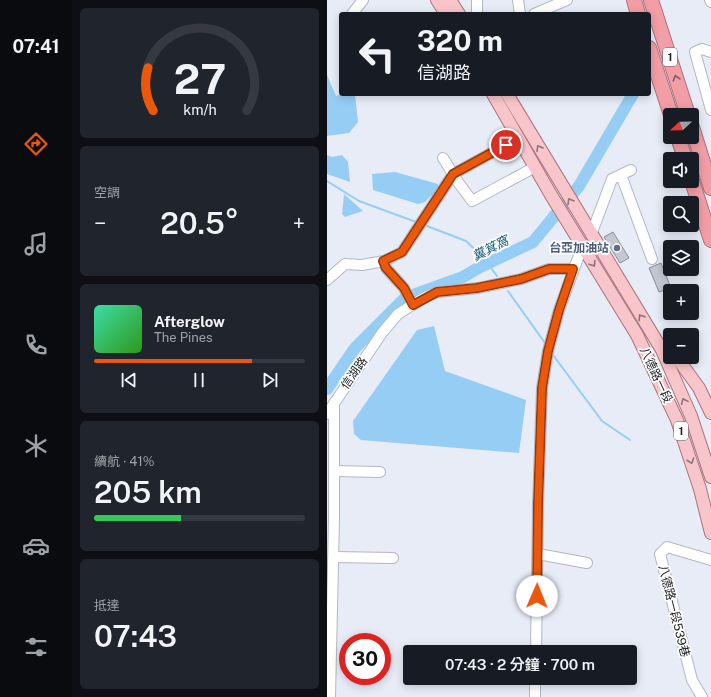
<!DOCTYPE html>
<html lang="zh-TW">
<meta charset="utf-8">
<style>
:root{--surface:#171b24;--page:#20242c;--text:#f1f3f6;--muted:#9ea1a6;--line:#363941;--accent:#ea580c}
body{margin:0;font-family:"Public Sans","Noto Sans TC",sans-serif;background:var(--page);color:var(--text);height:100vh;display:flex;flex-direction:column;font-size:15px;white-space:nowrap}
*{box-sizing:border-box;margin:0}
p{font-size:13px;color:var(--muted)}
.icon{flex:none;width:22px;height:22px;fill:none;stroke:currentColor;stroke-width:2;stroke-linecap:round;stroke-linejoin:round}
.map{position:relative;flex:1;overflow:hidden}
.side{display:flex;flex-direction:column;gap:8px;padding:8px;background:#0d0f14;width:255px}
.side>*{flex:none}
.top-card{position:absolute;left:12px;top:12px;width:312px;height:84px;border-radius:4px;box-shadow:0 2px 10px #0003;background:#171b24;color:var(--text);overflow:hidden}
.needle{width:26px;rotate:248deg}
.buttons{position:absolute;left:336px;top:108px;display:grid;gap:8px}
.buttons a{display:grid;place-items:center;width:36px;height:36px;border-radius:4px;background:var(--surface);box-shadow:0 2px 10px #0003;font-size:20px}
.speed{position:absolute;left:12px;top:633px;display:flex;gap:8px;font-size:20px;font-weight:700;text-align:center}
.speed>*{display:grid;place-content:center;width:52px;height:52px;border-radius:50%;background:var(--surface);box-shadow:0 2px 10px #0003;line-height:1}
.speed .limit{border:6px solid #d22;background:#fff;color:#111}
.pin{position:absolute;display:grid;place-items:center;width:34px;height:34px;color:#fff;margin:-17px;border:2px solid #fff;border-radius:50%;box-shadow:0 1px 4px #0007}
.me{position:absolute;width:44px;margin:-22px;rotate:1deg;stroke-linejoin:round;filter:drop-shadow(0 0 3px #0008)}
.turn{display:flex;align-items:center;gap:14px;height:84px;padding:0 12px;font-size:18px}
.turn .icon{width:52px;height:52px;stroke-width:2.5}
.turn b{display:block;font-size:28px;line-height:34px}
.big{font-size:30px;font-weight:600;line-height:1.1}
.side .card{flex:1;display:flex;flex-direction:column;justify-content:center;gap:6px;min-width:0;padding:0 14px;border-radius:6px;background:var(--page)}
.side .dial{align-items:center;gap:0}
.dial svg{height:104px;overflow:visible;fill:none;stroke:var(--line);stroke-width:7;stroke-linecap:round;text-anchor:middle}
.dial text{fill:var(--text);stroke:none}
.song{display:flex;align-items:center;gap:12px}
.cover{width:48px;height:48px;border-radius:6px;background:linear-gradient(135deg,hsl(160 70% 55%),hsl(110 70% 35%))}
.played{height:4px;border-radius:2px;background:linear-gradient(90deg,var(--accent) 75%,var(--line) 75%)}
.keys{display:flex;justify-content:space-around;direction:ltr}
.heat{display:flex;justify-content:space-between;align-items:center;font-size:22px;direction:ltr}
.charge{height:6px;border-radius:3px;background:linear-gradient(90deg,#34c759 41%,var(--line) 0)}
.trip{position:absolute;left:76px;top:645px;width:234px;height:40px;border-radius:4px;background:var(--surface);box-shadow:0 2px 10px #0003;font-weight:600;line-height:40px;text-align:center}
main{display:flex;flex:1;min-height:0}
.menu{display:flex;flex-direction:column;width:72px;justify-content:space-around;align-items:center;background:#090b0e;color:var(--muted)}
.menu .icon{width:28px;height:28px}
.menu .on{color:var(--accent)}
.menu b{font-size:18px;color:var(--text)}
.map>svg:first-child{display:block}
</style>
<main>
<nav class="menu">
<b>07:41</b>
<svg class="icon on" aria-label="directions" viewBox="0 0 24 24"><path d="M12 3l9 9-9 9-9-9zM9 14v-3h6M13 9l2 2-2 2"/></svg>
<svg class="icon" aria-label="music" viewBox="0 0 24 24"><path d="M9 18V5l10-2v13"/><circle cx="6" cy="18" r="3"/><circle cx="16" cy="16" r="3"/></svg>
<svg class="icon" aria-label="phone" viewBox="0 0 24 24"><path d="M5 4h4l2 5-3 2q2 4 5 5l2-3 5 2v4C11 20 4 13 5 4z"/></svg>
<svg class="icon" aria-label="climate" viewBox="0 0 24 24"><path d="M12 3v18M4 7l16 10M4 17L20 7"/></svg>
<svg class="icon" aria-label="car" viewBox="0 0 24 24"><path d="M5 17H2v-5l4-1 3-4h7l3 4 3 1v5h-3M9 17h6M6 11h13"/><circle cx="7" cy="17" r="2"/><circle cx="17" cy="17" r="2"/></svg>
<svg class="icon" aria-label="filters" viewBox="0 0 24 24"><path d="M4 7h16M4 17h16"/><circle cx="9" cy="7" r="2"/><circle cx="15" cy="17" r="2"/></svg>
</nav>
<section class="side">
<div class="card dial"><svg viewBox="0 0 100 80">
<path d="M14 69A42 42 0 1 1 86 69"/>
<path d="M14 69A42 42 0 0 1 10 36" stroke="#ea580c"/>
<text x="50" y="56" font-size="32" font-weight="700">27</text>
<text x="50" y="72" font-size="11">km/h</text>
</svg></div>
<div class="card"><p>空調</p>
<div class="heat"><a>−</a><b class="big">20.5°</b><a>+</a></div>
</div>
<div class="card">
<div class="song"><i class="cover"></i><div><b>Afterglow</b><p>The Pines</p></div></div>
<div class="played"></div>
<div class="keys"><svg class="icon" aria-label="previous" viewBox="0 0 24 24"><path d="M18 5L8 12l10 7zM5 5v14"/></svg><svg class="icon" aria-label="pause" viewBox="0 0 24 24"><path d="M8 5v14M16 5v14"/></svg><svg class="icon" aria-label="next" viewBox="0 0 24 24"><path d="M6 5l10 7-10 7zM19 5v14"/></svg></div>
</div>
<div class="card"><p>續航 · 41%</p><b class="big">205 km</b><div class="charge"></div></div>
<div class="card"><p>抵達</p><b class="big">07:43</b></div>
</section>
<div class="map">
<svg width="384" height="697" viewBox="0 0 384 697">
<rect width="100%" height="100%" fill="#e8ecf7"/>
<!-- water -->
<g fill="#96cdf5">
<path d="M0,75L9,96L15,94H28L31,122L22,133L0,136Z"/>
<path d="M0,155L5,157L15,155L21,162L23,182L0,174Z"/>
<path d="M68,172L111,184L112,188L98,202L91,204L46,190L45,174Z"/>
<path d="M17,194L36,211L18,217L15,214Z"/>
<path d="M107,326L118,371L199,400L192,453L34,440L27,434L26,421L90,330Z"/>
</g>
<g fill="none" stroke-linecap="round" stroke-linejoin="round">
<!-- stream -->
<g stroke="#96cdf5" stroke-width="2">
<path d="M0,181L32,201L89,222"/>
<path d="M100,226L139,241L156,257L170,276"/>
<path d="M181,291L218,343"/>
<path d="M226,355L275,421L303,440"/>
</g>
<!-- river -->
<path stroke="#96cdf5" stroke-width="12" d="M0,389L28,348L78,298L136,277L153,267L206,242L252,186L306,94"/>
</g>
<!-- building -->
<g fill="#c3c7d2" stroke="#888c97">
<path d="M286,232L302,258L293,263L277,237Z"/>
<path d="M334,263L344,288L332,292L322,268Z"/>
</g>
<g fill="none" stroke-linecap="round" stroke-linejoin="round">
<defs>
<g id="minor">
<path d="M191,0L193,14"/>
<path d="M383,0L384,2"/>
<path d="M25,14L36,0"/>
<path d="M150,14V0"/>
<path d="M207,14L240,0"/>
<path d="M384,52L375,49L368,52L384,110"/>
<path d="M116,158L131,182L145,201L208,167"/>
<path d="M294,175L325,259"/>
<path d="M264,235L285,179L304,170"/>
<path d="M57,261L59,268L77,288L86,305"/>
<path d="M0,280L18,264L35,265L57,261L75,252L126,174L192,138"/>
<path d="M0,414L55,333L71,314L98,297L110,292L151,288L194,279L222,269H246"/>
<path d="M7,471L53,472"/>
<path d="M211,554L260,563"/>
<path d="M7,557L66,558"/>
<path d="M209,652L211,504L215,388L221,351L232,310L255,247"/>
<path d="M3,697L7,519V403"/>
<path d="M208,697V678"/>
<path d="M375,697L365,680L333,554L340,547L384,560"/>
</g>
<g id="major">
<path d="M110,0L119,14"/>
<path d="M123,0L132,14"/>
<path d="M166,94L224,195L310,335L350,420L373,489L384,533"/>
<path d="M180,94L335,350L364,416L384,477"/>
<path d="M347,357L351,359L372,388L384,413"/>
</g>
<g id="highway">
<path d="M307,0L311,14"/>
<path d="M324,0L361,115"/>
<path d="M322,48L344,115"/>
<path d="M365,127L384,188"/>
<path d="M351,137L358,159"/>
<path d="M365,181L384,240"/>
</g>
</defs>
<!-- minor casing -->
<use href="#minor" stroke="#b3b7c2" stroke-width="12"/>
<!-- major casing -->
<use href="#major" stroke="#aa737b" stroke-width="14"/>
<!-- highway casing -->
<use href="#highway" stroke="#aa737b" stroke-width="16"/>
<!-- minor -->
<use href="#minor" stroke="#fff" stroke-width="10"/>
<!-- major -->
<use href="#major" stroke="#f8c5ca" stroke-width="12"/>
<!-- highway -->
<use href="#highway" stroke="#f39ea7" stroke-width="14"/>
</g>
<!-- one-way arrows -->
<defs><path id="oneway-chevron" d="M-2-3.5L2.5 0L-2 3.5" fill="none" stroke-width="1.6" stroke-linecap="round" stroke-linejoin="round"/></defs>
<use stroke="#805b61" href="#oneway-chevron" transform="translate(349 78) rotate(-108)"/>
<g stroke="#8d7479">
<use href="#oneway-chevron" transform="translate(212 148) rotate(-121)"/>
<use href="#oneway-chevron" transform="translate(243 201) rotate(-121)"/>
<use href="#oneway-chevron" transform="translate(266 264) rotate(58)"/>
<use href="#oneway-chevron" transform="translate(314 317) rotate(-122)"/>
<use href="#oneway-chevron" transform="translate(357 401) rotate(-114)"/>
<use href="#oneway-chevron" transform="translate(364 461) rotate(71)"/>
</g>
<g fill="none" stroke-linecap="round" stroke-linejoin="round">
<defs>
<path id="route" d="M179,145L126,174L75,252L56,261L59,268L77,288L86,305L110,292L150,288L194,279L222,269H246L232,310L221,351L215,388L211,504L210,596"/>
</defs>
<!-- route casing -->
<use href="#route" stroke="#983908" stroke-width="10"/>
<!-- route -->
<use href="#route" stroke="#ea580c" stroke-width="7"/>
</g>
<!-- markers -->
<circle fill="#5c6f8a" stroke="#fff" stroke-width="1.5" cx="290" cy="248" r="4"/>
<g text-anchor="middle" stroke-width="3.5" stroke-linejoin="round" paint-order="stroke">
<!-- shield labels -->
<g fill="#fff" stroke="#646668" stroke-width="1">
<rect x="336" y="48" width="14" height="18" rx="3"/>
<rect x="347" y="422" width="14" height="18" rx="3"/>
</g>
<g font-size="11" font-weight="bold" fill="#222428">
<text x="343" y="61">1</text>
<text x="354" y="435">1</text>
</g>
<!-- service labels -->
<g font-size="12" font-weight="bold" fill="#4e5e75" stroke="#fff" text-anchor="end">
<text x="282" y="252">台亞加油站</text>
</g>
<!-- street labels -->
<g font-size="12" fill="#222428" stroke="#fff">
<text transform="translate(27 373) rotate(-55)" y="4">信湖路</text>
<text transform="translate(329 375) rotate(65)" y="4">八德路一段</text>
<text transform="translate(347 611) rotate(76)" y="4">八德路一段539巷</text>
</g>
<!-- water labels -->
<g font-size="13" font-style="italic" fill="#18587e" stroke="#fff">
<text transform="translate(163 248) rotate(-27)" y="5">糞箕窩</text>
</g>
</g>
</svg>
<div class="buttons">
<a><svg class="needle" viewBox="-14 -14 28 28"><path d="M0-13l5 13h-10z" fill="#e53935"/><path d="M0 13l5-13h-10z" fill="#9ea1a6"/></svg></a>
<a><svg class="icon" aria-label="sound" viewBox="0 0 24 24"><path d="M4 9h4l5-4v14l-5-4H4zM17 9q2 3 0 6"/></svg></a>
<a><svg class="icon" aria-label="search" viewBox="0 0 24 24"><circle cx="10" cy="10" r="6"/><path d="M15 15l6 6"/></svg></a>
<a><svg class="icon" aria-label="layers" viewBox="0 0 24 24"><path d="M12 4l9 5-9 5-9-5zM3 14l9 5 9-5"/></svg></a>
<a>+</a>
<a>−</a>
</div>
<div class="speed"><div class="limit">30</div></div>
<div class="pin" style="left:179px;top:145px;background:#d93025"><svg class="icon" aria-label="arrive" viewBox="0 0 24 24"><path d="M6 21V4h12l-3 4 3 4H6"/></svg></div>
<svg class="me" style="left:210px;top:596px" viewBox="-20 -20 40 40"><circle r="19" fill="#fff"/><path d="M0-13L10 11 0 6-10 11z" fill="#ea580c"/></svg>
<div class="trip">07:43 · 2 分鐘 · 700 m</div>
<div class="top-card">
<div class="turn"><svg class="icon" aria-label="left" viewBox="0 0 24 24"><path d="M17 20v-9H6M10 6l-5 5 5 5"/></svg><div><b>320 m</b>信湖路</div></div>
</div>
</div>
</main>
